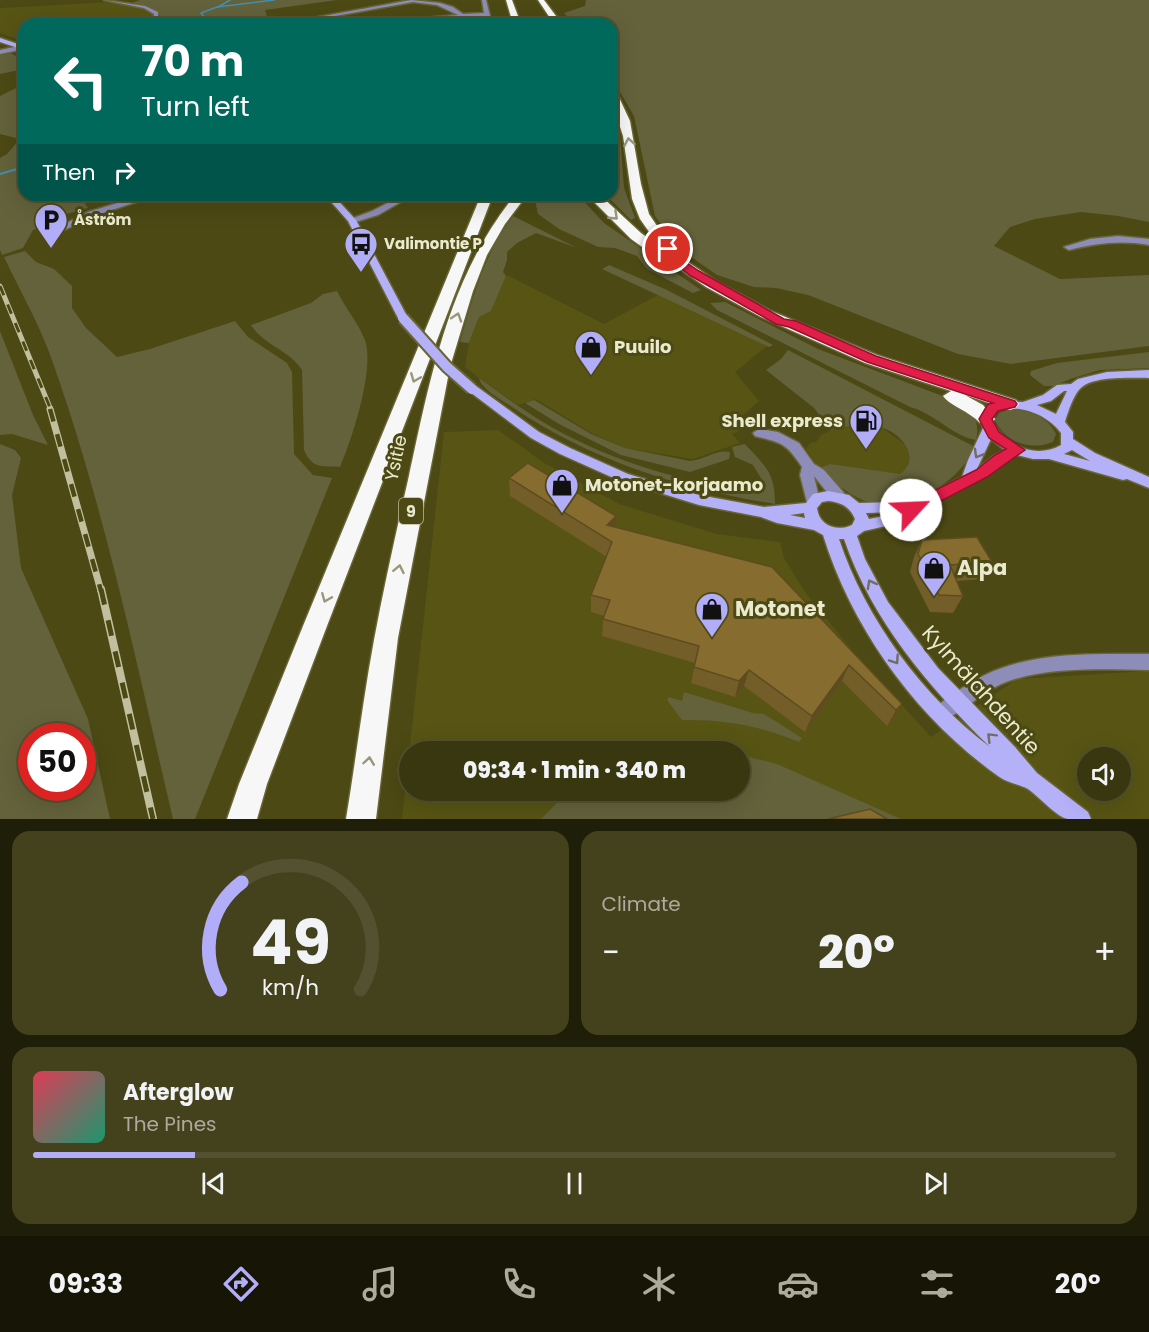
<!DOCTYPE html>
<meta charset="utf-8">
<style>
:root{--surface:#39370f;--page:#44421d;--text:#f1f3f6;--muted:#abac9e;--line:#53512f;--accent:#b2adf9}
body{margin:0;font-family:Poppins,sans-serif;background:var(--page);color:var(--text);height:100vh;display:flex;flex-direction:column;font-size:22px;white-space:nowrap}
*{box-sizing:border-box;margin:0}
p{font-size:20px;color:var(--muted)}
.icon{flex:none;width:33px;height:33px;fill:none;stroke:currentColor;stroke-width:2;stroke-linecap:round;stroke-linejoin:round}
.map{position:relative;height:819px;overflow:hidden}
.sheet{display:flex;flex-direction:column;gap:12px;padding:12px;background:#1f1e08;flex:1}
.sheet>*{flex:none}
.guide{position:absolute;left:18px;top:18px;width:600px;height:183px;border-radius:18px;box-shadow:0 6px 24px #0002,0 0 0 2px var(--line);background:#00695c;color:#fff;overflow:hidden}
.fabs{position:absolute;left:1077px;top:747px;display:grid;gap:12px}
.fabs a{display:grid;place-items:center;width:54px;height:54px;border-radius:50%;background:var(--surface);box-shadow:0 6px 24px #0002,0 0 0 2px var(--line);font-size:30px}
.speed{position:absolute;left:18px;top:723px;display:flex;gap:12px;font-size:30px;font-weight:700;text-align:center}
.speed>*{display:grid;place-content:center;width:78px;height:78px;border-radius:50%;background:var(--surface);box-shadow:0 6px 24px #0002,0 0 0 2px var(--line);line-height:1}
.speed .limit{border:9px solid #d22;background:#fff;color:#111}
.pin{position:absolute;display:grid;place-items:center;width:51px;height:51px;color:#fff;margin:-26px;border:3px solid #fff;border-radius:50%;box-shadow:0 2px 6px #0007}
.me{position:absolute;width:66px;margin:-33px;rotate:65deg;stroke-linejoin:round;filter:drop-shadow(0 0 4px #0008)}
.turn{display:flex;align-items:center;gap:21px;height:126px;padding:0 24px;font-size:27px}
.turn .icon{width:78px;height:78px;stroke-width:2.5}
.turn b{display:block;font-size:42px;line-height:51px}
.then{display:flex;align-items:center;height:57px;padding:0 24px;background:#0003;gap:12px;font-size:22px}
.big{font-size:45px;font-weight:800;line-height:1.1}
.sheet .card{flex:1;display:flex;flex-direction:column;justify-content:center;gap:9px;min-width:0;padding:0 21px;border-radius:18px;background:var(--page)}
.sheet .dial{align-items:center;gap:0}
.dial svg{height:156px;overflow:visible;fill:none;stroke:var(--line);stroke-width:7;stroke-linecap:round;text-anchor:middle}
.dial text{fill:var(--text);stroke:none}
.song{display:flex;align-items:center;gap:18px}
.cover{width:72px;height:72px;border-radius:9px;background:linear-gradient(135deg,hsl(350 70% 55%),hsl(160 70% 35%))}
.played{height:6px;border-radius:3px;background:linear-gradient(90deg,var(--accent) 15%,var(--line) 15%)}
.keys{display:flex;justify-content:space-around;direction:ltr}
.heat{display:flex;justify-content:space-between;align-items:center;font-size:33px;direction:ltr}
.sheet .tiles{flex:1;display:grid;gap:12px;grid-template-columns:1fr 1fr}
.card:last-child{grid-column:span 2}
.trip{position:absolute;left:399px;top:741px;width:351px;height:60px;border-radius:30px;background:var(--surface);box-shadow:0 6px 24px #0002,0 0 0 2px var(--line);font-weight:800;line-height:60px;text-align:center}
.menu{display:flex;height:96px;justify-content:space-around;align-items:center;background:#171606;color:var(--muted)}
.menu .icon{width:42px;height:42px}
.menu .selected{color:var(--accent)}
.menu b{font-size:27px;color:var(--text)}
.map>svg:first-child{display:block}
</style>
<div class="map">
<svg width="1149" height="819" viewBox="0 0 1149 819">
<rect width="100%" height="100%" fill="#4c4914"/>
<!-- built -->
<g fill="#575414" fill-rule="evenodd">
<path d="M111,2L142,8L153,13L152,17L138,24H24V41L0,33V8Z"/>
<path d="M506,276H509L604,324L658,295L767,346L735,372L759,401L739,419L745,423L738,429L740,431L732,434L740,443L693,459L625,448L591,433L536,399L518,405L479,378L465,367L469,343L479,317L491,311Z"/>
<path d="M860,425L882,428L907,446L910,456L906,470L900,474H893L830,464L819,468L806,449L810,443L816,442L821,435L831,430Z"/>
<path d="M498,430L546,464L619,504L717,534L780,542L784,558L805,592L851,649L931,737L1017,679L1149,671V819H402L444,432ZM410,752H740V790H410ZM1088,758H1120V790H1088Z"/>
</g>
<!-- green -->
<g fill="#63623b" fill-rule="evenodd">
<path d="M140,0H337L265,10L268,20L262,24H161L154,20L160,16L155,10L132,3Z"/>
<path d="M586,0H1149V222L1118,216L1081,212L1035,219L1010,227L994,246L1060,279L1149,275V346L1011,364L958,354L808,295L776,288L754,287L717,275L677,247L655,216L634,116L612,78V24H574L564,13L585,6Z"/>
<path d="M10,53L24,60V69L0,74V55Z"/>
<path d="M24,84V195H79L88,208L67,214L33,230L23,248L2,255L0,250V158L7,154L20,139L0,134V96Z"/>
<path d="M615,131L620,134L624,188L635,218L631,220L606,195H612V132Z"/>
<path d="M540,195H578L604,223L701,290L693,293L647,269L637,256L615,248L598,247L559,229L538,214L535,200Z"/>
<path d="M513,216L577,248L536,233L517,243L507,252V260L503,272L506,276L491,311L479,317L469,343L460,342C472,299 485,252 513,216Z"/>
<path d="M25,251L36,262L54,269L72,286V308L86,328L117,357L150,349L235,321L248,337L287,363L292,372L294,454L313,475L332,478L195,819H173C136,662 104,504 49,352C37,320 19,289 4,257Z"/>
<path d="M609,265L667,290L773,345L769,347L602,269Z"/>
<path d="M337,291C344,306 359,324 365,340C375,369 352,439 340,467C322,466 312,469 304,450L302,370C289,350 263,345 251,325L311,303L323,294Z"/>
<path d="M725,302L818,349L961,403C974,415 980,422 976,440C952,436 934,413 910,407L717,310L710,303Z"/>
<path d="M0,331L33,415L48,445L12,434L0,435Z"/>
<path d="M788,350L975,447C961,479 918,507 882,505C858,503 835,484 819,468L830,464L900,474C923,458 900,431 879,427C862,424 847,426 831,430L814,408L766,370L781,359Z"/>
<path d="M1149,352V368L1100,370L1070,379L1054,386H1044L1030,375L1031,371L1057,363Z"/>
<path d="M479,378C503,395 528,414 555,429C617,463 685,483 755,491L765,485L753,465L735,457L732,447L745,444C765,466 775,472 775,504C681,489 592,461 512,407C502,400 482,390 479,378Z"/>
<path d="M534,400L591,434L625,448L690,461C704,460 717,449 730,452L729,459L690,472L621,455L559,424L525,403Z"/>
<path d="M1010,409C1030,411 1047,416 1056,434L1053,442C1031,451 1005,443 995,420L999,413Z"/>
<path d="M0,444L15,450L21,458L12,495L21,568L88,719L110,819H0ZM82,736V788H32V736Z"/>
<path d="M684,692L753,713L764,714L802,738L799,742C760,726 724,719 682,720L667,700L669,697L682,701Z"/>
<path d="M740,755L777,764L901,819H541L569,791L740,790Z"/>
</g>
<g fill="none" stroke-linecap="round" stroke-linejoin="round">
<!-- stream-far1 -->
<g stroke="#438fad" stroke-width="1.5">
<path d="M218,7L230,0"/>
<path d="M210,24L201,13L217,7L274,0"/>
</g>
<!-- stream -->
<path stroke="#438fad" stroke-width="2" d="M0,174L24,167"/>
<defs>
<g id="street">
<path d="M104,0L145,6L158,12V17L145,24H138L154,16V14L144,8Z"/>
<path d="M411,0L440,3L453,7L463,14L484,13L482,0H486L492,24H486L485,16L354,24L458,15L437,5L413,2L307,21L308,24H302V20Z"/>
<path d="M24,45V49L0,54V50Z"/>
<path d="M144,195H157L94,216L62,231L55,229L88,212Z"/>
<path d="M403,195H413L378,215L352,223L348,220L372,211Z"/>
<path d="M1118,236L1149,239V245C1121,240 1097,243 1069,250L1064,247L1090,239Z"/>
<path d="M759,429L778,432L799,443L814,464L824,470L844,493L846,497L844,501H834L814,476L820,502L818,506H808L800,475L802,467C786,443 782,443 755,436L753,433Z"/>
<path d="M1149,654V670C1103,669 1043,666 1001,684C979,694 963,713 941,721L935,719L932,713L935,707C951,696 967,683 985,675C1035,651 1095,654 1149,654Z"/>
</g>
<g id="secondary">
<path d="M0,38L24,46V50L0,42Z"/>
<path d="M325,195H333L356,220L408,318L407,320L403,321L398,318L348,221Z"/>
<path d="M1149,370V378C1132,378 1095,376 1082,387C1074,393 1068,412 1065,422L1073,432V439L1095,453L1149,477V488L1127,479L1123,480L1049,459H1033L1017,455L1005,461L986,476L916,513L908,521L864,531L857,536L865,559L888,602L938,668L1015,747L1037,773L1088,812L1091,819C1083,819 1075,819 1068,819C1058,818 1038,796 1028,789C1019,784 1007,783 998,776C917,718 853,631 823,535L814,530L777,523L761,517L699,505L618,480L560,454L531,438L466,389L472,385L476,386L539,432L570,448L628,474L699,495L764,507L806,503L813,494L828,491L849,495L859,503L896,502L910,504L962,477L968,460L983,428L980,419L989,405L1000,401L1023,402L1043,395L1057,385L1071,384L1078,379L1107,372ZM1064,391H1067L1056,414L1037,405L1051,401ZM1005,408C1027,408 1047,415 1061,433V445C1036,460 1001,445 992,419L997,411ZM991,439L1005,450L995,455L977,469ZM1072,450L1090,461L1064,454ZM828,501C841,502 850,507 855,519L852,525C837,532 819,526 817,508L822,502ZM804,513L805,518L790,515ZM866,513L896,512L899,513L869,519ZM839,539H844C872,621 929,687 990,747C923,697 865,618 839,539Z"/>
</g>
<g id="highway">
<path d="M506,0H512L521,24H513Z"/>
<path d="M538,0H544L562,24H554Z"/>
<path d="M612,90L617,93L630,121L641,184L649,214L676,254L716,281L771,311L877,355L1016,400L1019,404L1016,408L1010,410L965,395L983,405L995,419L992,423H980C969,411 950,406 943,396L951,391L865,363L761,317L706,287L665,259L652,254L631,239L587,195H600L641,233L659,246L640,219L632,199L623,136L612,102Z"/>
<path d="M481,195H493L327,626L267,784L257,819H227L239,784L303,626Z"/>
<path d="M515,195H527L505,224L487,255L473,291L450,367L398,638L376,819H346C356,759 363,699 374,640C384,586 396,533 408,480C430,379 448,278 515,195Z"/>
</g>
</defs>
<!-- street casing -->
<use href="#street" stroke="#686635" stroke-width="3"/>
<!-- secondary casing -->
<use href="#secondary" stroke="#686635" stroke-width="3"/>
<!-- highway casing -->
<use href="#highway" stroke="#686635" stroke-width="3"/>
<!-- street -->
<use href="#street" fill="#8e8cb8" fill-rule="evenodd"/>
<!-- secondary -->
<use href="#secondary" fill="#b5b1f8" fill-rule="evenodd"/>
<!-- highway -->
<use href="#highway" fill="#f7f7f7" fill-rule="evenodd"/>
<defs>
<path id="rail-far2" d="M0,286L51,410"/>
<path id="rail-far1" d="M50,409L101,591"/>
<path id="rail" d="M101,589L153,819"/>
</defs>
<!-- rail-far2 casing -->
<use href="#rail-far2" stroke="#c1c09e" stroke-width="5"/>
<!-- rail-far1 casing -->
<use href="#rail-far1" stroke="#c1c09e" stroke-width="7"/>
<!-- rail casing -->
<use href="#rail" stroke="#c1c09e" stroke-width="8"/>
<!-- rail-far2 -->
<use href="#rail-far2" stroke="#4c4914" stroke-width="3" stroke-dasharray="10" stroke-linecap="butt"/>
<!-- rail-far1 -->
<use href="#rail-far1" stroke="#4c4914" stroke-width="4.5" stroke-dasharray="13" stroke-linecap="butt"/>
<!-- rail -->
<use href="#rail" stroke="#4c4914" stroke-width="5" stroke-dasharray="16" stroke-linecap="butt"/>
<defs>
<path id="secondary-bridge" d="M403,318L447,367L472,389"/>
</defs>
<!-- secondary-bridge casing -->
<use href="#secondary-bridge" stroke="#686635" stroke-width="14" stroke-linecap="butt"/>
<!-- secondary-bridge -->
<use href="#secondary-bridge" stroke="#b5b1f8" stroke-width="10"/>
</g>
<!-- wall -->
<g fill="#735d28">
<path d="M509,478L615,527L772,567L902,704L893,720L887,726L842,681L805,732L744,686L735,697L691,683L695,663L602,636L603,619L604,616L591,612V595L607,557L510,496Z"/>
<path d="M922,540L992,562L982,579L957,581L963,596L953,613L930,612L910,572L914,557Z"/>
</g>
<!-- shaded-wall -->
<g fill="#5e4c20">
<path d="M616,516L615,533L607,525Z"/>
<path d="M849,665L842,681L805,732L812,716Z"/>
<path d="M749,670L744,686L735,697L739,681Z"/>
<path d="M902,704L893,720L887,726L896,710Z"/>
</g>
<!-- building -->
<g fill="#866c2e" stroke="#5e4c20" stroke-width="1.5">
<path d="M528,463L616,516L607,525L772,567L902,704L896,710L849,665L812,716L749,670L739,681L694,667L699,646L603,619L610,600L591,595L612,542L509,478Z"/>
<path d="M977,537L992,562L950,565L963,596L939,595L918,554L922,540Z"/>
<path d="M870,809L887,819H828Z"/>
</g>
<!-- one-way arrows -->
<defs><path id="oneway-chevron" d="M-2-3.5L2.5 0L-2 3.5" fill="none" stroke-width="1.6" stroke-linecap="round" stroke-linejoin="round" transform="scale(1.5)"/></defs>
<g stroke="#99977a">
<use href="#oneway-chevron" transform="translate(629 142) rotate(-100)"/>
<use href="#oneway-chevron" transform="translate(614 216) rotate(43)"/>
<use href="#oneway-chevron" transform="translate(457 317) rotate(-72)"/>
<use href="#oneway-chevron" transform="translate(415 378) rotate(112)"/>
<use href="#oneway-chevron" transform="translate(399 569) rotate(-78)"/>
<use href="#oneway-chevron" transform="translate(326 598) rotate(112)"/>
<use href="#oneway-chevron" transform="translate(369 761) rotate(-82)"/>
</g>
<g stroke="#716d64">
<use href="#oneway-chevron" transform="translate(978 454) rotate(120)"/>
<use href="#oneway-chevron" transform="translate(871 584) rotate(-119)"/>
<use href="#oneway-chevron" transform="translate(895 660) rotate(56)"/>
<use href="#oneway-chevron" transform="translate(991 737) rotate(-135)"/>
</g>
<!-- route -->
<path fill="#e11d48" stroke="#92132f" stroke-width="1.5" d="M668,246L672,247L675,255L699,271L784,319L796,321L876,356L1015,401L1017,404L1015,407L998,411L992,419L999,432L1025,450L987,477L916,514H905L903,510L905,505L976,470L995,455L1006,449L989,438L979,419L988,404L993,403L867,362L789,327L776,324L691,276L667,258L663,249Z"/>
<!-- icons -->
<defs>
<symbol id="parking-pin" viewBox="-11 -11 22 30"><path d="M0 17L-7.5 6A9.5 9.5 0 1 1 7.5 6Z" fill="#b2adf9" stroke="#4c4914"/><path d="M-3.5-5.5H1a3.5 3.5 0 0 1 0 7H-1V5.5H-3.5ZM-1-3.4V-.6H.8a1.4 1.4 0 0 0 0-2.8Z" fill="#111"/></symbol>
<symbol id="bus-pin" viewBox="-11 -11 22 30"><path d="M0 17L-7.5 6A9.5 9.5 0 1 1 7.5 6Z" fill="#b2adf9" stroke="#4c4914"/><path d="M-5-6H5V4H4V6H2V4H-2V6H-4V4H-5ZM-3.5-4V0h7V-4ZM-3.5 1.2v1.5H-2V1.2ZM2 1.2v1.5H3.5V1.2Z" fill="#111"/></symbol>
<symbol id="shop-pin" viewBox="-11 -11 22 30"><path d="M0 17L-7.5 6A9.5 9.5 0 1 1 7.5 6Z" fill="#b2adf9" stroke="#4c4914"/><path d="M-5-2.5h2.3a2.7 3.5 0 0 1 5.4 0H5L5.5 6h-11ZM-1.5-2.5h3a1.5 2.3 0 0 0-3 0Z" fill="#111"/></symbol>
<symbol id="fuel-pin" viewBox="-11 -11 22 30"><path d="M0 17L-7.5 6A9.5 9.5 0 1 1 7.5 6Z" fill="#b2adf9" stroke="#4c4914"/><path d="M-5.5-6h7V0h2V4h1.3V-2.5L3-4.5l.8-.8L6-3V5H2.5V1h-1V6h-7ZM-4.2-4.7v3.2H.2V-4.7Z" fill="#111"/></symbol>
</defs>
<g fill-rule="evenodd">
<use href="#parking-pin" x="32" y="201" width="38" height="52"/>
<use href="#bus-pin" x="342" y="225" width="38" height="52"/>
<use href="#shop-pin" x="572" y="328" width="38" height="52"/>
<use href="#fuel-pin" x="847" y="402" width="38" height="52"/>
<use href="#shop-pin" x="543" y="466" width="38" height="52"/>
<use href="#shop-pin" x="915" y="549" width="38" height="52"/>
<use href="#shop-pin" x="693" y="590" width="38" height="52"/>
</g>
<g text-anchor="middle" stroke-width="6" stroke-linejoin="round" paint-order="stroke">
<!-- far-poi labels -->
<g font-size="15" font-weight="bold" fill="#eaeace" stroke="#4c4914" text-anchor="start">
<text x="74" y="225">Åström</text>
<text x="384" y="249">Valimontie P</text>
</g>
<!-- shield labels -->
<rect fill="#4c4914" stroke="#bbba96" stroke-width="1.5" x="399" y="498" width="24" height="26" rx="4.5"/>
<g font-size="16" font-weight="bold" fill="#eaeace">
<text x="411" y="517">9</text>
</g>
<!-- poi labels -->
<g font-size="18" font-weight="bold" fill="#eaeace" stroke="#4c4914" text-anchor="start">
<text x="614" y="353">Puuilo</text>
<text x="843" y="427" text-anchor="end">Shell express</text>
<text x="585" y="491">Motonet-korjaamo</text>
</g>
<!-- street labels -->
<g font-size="18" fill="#eaeace" stroke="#4c4914">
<text transform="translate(396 458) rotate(-78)" y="6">Ysitie</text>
</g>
<!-- near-poi labels -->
<g font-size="21" font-weight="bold" fill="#eaeace" stroke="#4c4914" text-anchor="start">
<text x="957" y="575">Alpa</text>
<text x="735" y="616">Motonet</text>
</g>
<!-- near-street labels -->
<g font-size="21" fill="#eaeace" stroke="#4c4914">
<text transform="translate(981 690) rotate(48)" y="7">Kylmälahdentie</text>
</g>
</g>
</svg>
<div class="fabs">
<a><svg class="icon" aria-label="sound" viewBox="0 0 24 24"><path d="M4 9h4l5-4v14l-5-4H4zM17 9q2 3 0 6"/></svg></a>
</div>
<div class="speed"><div class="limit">50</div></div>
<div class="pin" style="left:668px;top:249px;background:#d93025"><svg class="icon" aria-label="arrive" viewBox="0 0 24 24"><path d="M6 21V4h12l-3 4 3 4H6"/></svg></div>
<svg class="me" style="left:911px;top:510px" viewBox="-20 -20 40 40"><circle r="19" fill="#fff"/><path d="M0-13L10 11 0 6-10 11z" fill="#e11d48"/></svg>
<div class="trip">09:34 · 1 min · 340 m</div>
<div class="guide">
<div class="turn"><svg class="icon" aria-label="left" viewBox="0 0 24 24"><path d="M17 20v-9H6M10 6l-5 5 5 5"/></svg><div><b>70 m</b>Turn left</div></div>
<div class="then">Then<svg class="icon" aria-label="right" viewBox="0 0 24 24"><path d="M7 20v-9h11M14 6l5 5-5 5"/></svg></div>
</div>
</div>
<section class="sheet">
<div class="tiles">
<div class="card dial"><svg viewBox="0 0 100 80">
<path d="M14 69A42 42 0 1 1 86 69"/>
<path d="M14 69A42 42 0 0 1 25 14" stroke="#b2adf9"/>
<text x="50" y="56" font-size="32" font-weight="700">49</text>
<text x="50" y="72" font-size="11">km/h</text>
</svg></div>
<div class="card"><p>Climate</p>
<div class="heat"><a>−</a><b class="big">20°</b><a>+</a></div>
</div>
<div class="card">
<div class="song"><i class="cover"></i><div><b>Afterglow</b><p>The Pines</p></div></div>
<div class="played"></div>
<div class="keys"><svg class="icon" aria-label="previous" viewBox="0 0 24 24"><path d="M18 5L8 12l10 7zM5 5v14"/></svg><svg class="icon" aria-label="pause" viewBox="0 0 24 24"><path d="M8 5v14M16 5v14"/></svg><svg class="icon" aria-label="next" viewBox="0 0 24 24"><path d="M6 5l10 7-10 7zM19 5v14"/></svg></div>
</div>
</div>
</section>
<nav class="menu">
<b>09:33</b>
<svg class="icon selected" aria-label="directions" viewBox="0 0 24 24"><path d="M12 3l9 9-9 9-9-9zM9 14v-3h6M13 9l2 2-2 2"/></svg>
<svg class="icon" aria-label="music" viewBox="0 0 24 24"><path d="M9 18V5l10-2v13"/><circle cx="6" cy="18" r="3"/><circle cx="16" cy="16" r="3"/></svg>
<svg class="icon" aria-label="phone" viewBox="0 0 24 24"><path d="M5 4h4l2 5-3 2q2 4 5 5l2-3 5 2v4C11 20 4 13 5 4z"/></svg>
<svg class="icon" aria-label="climate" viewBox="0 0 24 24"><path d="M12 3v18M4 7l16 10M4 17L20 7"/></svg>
<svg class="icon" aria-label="car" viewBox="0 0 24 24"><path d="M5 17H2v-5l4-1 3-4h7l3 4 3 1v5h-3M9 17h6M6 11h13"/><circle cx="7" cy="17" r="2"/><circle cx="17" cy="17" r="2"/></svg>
<svg class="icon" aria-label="filters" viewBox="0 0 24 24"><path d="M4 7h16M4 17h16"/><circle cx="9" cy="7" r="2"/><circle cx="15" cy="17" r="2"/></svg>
<b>20°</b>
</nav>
